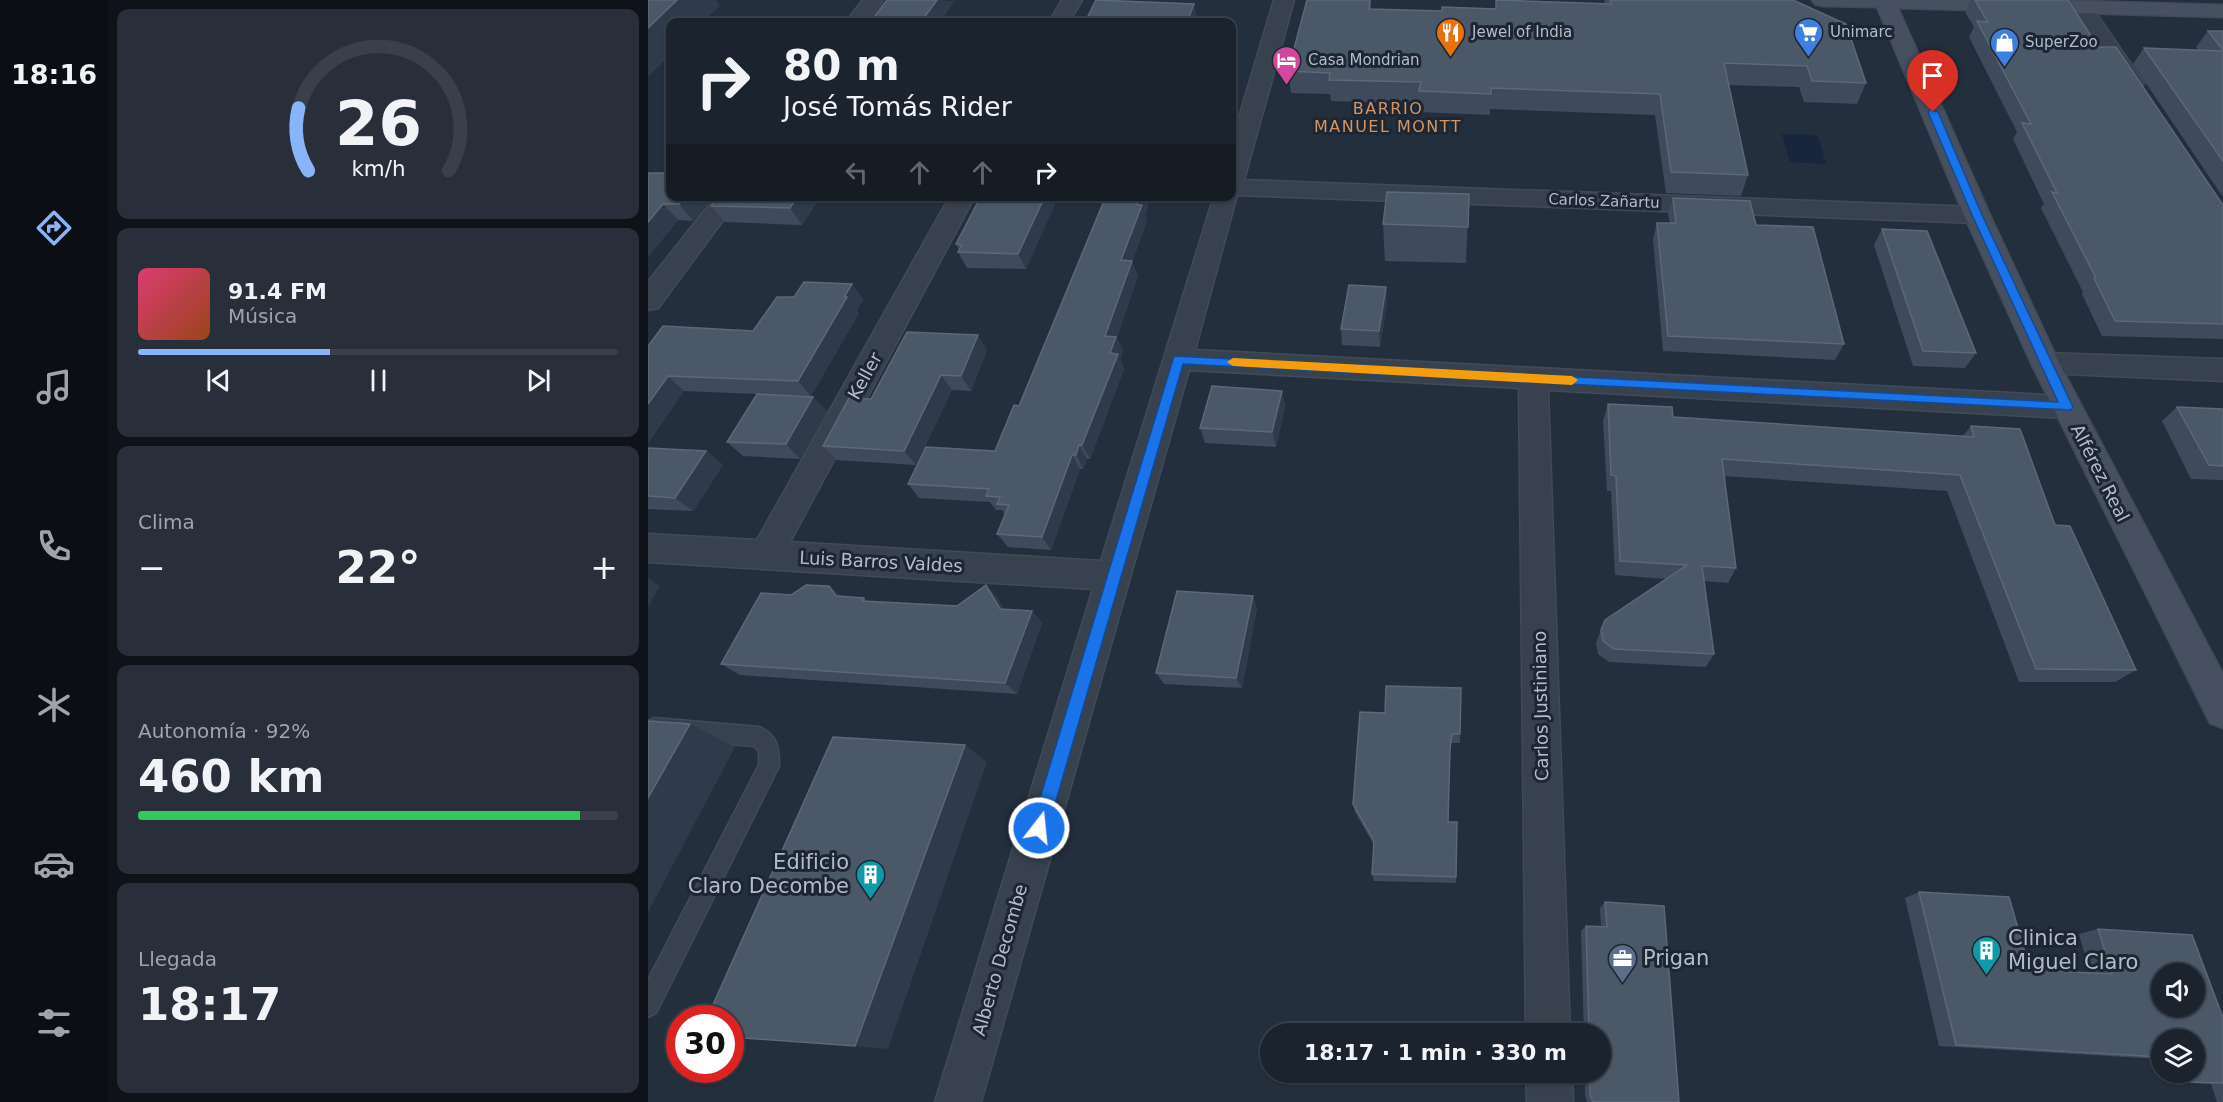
<!DOCTYPE html>
<html lang="es">
<meta charset="utf-8">
<style>
:root{--surface:#1b232e;--page:#282f3a;--text:#f1f3f6;--muted:#a0a4aa;--line:#39404a;--accent:#8ab4f8}
body{margin:0;font-family:"DejaVu Sans",sans-serif;background:var(--page);color:var(--text);height:100vh;display:flex;flex-direction:column;font-size:22px;white-space:nowrap}
*{box-sizing:border-box;margin:0}
p{font-size:20px;color:var(--muted)}
.icon{flex:none;width:33px;height:33px;fill:none;stroke:currentColor;stroke-width:2;stroke-linecap:round;stroke-linejoin:round}
.map{position:relative;flex:1;overflow:hidden}
.sheet{display:flex;flex-direction:column;gap:9px;padding:9px;background:#0f1319;width:540px}
.sheet>*{flex:none}
.hud{position:absolute;left:18px;top:18px;width:570px;height:183px;border-radius:12px;box-shadow:0 2px 4px #0004,0 0 0 2px var(--line);background:#1b232e;color:var(--text);overflow:hidden}
.fabs{position:absolute;left:1503px;top:963px;display:grid;gap:12px}
.fabs a{display:grid;place-items:center;width:54px;height:54px;border-radius:50%;background:var(--surface);box-shadow:0 2px 4px #0004,0 0 0 2px var(--line);font-size:30px}
.speed{position:absolute;left:18px;top:1005px;display:flex;gap:12px;font-size:30px;font-weight:700;text-align:center}
.speed>*{display:grid;place-content:center;width:78px;height:78px;border-radius:50%;background:var(--surface);box-shadow:0 2px 4px #0004,0 0 0 2px var(--line);line-height:1}
.speed .limit{border:9px solid #d22;background:#fff;color:#111}
.pin{position:absolute;display:grid;place-items:center;width:51px;height:51px;color:#fff;margin:-62px -26px;border-radius:50% 50% 50% 0;rotate:-45deg;box-shadow:0 0 6px #0007}
.pin .icon{rotate:45deg}
.me{position:absolute;width:66px;margin:-33px;rotate:16deg;stroke-linejoin:round;filter:drop-shadow(0 0 4px #0008)}
.turn{display:flex;align-items:center;gap:21px;height:126px;padding:0 18px;font-size:27px}
.turn .icon{width:78px;height:78px;stroke-width:2.5}
.turn b{display:block;font-size:42px;line-height:51px}
.lanes{display:flex;align-items:center;height:57px;padding:0 18px;background:#0003;justify-content:center;gap:30px;direction:ltr}
.lanes .off{opacity:.35}
.big{font-size:45px;font-weight:800;line-height:1.1}
.sheet .tile{flex:1;display:flex;flex-direction:column;justify-content:center;gap:9px;min-width:0;padding:0 21px;border-radius:12px;background:var(--page)}
.sheet .dial{align-items:center;gap:0}
.dial svg{height:156px;overflow:visible;fill:none;stroke:var(--line);stroke-width:7;stroke-linecap:round;text-anchor:middle}
.dial text{fill:var(--text);stroke:none}
.song{display:flex;align-items:center;gap:18px}
.cover{width:72px;height:72px;border-radius:9px;background:linear-gradient(135deg,hsl(340 70% 55%),hsl(20 70% 35%))}
.played{height:6px;border-radius:3px;background:linear-gradient(90deg,var(--accent) 40%,var(--line) 40%)}
.keys{display:flex;justify-content:space-around;direction:ltr}
.heat{display:flex;justify-content:space-between;align-items:center;font-size:33px;direction:ltr}
.charge{height:9px;border-radius:4px;background:linear-gradient(90deg,#34c759 92%,var(--line) 0)}
.trip{position:absolute;left:612px;top:1023px;width:351px;height:60px;border-radius:30px;background:var(--surface);box-shadow:0 2px 4px #0004,0 0 0 2px var(--line);font-weight:800;line-height:60px;text-align:center}
main{display:flex;flex:1;min-height:0}
.tabs{display:flex;flex-direction:column;width:108px;justify-content:space-around;align-items:center;background:#0b0e12;color:var(--muted)}
.tabs .icon{width:42px;height:42px}
.tabs .current{color:var(--accent)}
.tabs b{font-size:27px;color:var(--text)}
.map>svg:first-child{display:block}
</style>
<main>
<nav class="tabs">
<b>18:16</b>
<svg class="icon current" aria-label="directions" viewBox="0 0 24 24"><path d="M12 3l9 9-9 9-9-9zM9 14v-3h6M13 9l2 2-2 2"/></svg>
<svg class="icon" aria-label="music" viewBox="0 0 24 24"><path d="M9 18V5l10-2v13"/><circle cx="6" cy="18" r="3"/><circle cx="16" cy="16" r="3"/></svg>
<svg class="icon" aria-label="phone" viewBox="0 0 24 24"><path d="M5 4h4l2 5-3 2q2 4 5 5l2-3 5 2v4C11 20 4 13 5 4z"/></svg>
<svg class="icon" aria-label="climate" viewBox="0 0 24 24"><path d="M12 3v18M4 7l16 10M4 17L20 7"/></svg>
<svg class="icon" aria-label="car" viewBox="0 0 24 24"><path d="M5 17H2v-5l4-1 3-4h7l3 4 3 1v5h-3M9 17h6M6 11h13"/><circle cx="7" cy="17" r="2"/><circle cx="17" cy="17" r="2"/></svg>
<svg class="icon" aria-label="filters" viewBox="0 0 24 24"><path d="M4 7h16M4 17h16"/><circle cx="9" cy="7" r="2"/><circle cx="15" cy="17" r="2"/></svg>
</nav>
<section class="sheet">
<div class="tile dial"><svg viewBox="0 0 100 80">
<path d="M14 69A42 42 0 1 1 86 69"/>
<path d="M14 69A42 42 0 0 1 9 37" stroke="#8ab4f8"/>
<text x="50" y="56" font-size="32" font-weight="700">26</text>
<text x="50" y="72" font-size="11">km/h</text>
</svg></div>
<div class="tile">
<div class="song"><i class="cover"></i><div><b>91.4 FM</b><p>Música</p></div></div>
<div class="played"></div>
<div class="keys"><svg class="icon" aria-label="previous" viewBox="0 0 24 24"><path d="M18 5L8 12l10 7zM5 5v14"/></svg><svg class="icon" aria-label="pause" viewBox="0 0 24 24"><path d="M8 5v14M16 5v14"/></svg><svg class="icon" aria-label="next" viewBox="0 0 24 24"><path d="M6 5l10 7-10 7zM19 5v14"/></svg></div>
</div>
<div class="tile"><p>Clima</p>
<div class="heat"><a>−</a><b class="big">22°</b><a>+</a></div>
</div>
<div class="tile"><p>Autonomía · 92%</p><b class="big">460 km</b><div class="charge"></div></div>
<div class="tile"><p>Llegada</p><b class="big">18:17</b></div>
</section>
<div class="map">
<svg width="1575" height="1102" viewBox="0 0 1575 1102">
<rect width="100%" height="100%" fill="#242f3e"/>
<!-- water -->
<path fill="#17263c" d="M1134,134L1170,135L1178,164L1142,162Z"/>
<g fill="none" stroke-linecap="round" stroke-linejoin="round">
<defs>
<path id="lane" d="M6,718L111,727C130,735 131,748 131,766L8,1013L0,1017V980L111,765V751L106,746L7,738L0,741V721Z"/>
<g id="street">
<path d="M215,0H235L218,22H198Z"/>
<path d="M414,0H434L421,22H401Z"/>
<path d="M626,0H646L596,180L1329,207L1338,209L1342,215L1338,221L1329,223L589,195L547,350L1418,396L1428,399L1433,407L1428,415L1418,418L900,390L922,1034H878L871,388L541,370L333,1102H287L445,589L0,562V534L109,540L302,196H327L142,542L453,561L566,196H584V141Z"/>
<path d="M1434,1L1441,3L1496,83L1493,88L1485,90L1477,88L1474,83L1424,7L1427,3Z"/>
<path d="M68,196H93L10,308L0,310V282Z"/>
<path d="M1397,353L1575,359V381L1397,373L1387,370L1383,363L1387,356Z"/>
<path d="M878,1072H924L925,1102H879Z"/>
</g>
<path id="secondary" d="M1164,0H1393L1575,5V17L1250,8L1342,215L1411,363L1575,674V728L1562,723L1383,363L1316,215L1229,7L1174,6L1167,4Z"/>
</defs>
<!-- lane casing -->
<use href="#lane" stroke="#414a57" stroke-width="3"/>
<!-- street casing -->
<use href="#street" stroke="#414a57" stroke-width="3"/>
<!-- secondary casing -->
<use href="#secondary" stroke="#414a57" stroke-width="3"/>
<!-- lane -->
<use href="#lane" fill="#38414e" fill-rule="evenodd"/>
<!-- street -->
<use href="#street" fill="#38414e" fill-rule="evenodd"/>
<!-- secondary -->
<use href="#secondary" fill="#465061" fill-rule="evenodd"/>
</g>
<!-- wall -->
<g fill="#3f4b5c">
<path d="M659,0H723V9L794,11L957,4L956,0H1145L1218,83L1209,104L1156,102L1151,87L1081,85L1100,175L1093,196L1018,193L1007,115L842,109V115L772,112V104L683,101L682,94L643,93L640,71Z"/>
<path d="M1323,0H1327L1450,47L1575,205V339L1454,336L1434,294L1435,292L1393,208L1396,204L1365,139L1369,132L1321,37L1326,27L1317,12Z"/>
<path d="M1560,31H1575V197L1485,64L1496,48L1550,50L1548,47Z"/>
<path d="M22,173L65,196L45,221L30,220L0,257Z"/>
<path d="M821,194L818,263L737,261L735,224Z"/>
<path d="M70,196H173L154,225L77,222L63,206Z"/>
<path d="M333,196H404L407,204L378,269L319,268L310,252L311,250L308,244Z"/>
<path d="M458,196H503L497,214L499,221L484,262L490,276L469,337L475,352L472,359L476,369L442,459H439L435,469H432L403,550L360,547L349,534L357,515L354,510H348L342,502L271,498L260,484L347,451L371,406Z"/>
<path d="M1025,198L1108,225L1196,344L1187,360L1015,351L1005,239L1009,223H1022L1020,214Z"/>
<path d="M1234,229L1328,353L1317,368L1265,366L1226,245Z"/>
<path d="M204,284L215,299L209,310L211,313L163,396L36,391L0,443V346L105,331Z"/>
<path d="M738,287L739,303L732,347L694,345L693,329Z"/>
<path d="M339,350L323,391L304,390L268,465L188,460L175,446L223,399Z"/>
<path d="M634,391L637,406L628,447L557,443L552,428Z"/>
<path d="M960,404L1025,417L1315,436L1323,426L1407,525L1488,670L1467,682H1371L1299,491L1076,476L1088,568L1080,583L1056,581L1066,654L1058,667L961,662L950,654L948,643L957,620L1019,579L967,575L963,491H959L955,421Z"/>
<path d="M1529,407L1575,409V480L1543,479L1514,421Z"/>
<path d="M179,411L152,459L95,456L79,442Z"/>
<path d="M0,448L58,451L75,465L45,511L0,509Z"/>
<path d="M181,586L194,597L216,598L219,601L309,606L349,597L356,609L384,611L394,623L369,694L92,675L73,664Z"/>
<path d="M609,608L594,688L516,684L508,673Z"/>
<path d="M712,712L812,734V743H803L802,757L800,822L808,877V883L726,881L724,874L726,845L707,812L705,804Z"/>
<path d="M1271,892L1382,970L1442,973L1431,934L1450,929L1575,1018V1102H1569L1563,1084L1519,1082L1516,1072H1546V1040H1514V1064L1512,1059L1291,1046L1257,898Z"/>
<path d="M957,902L1031,1102H939L937,1095V1072H952V1034H936L933,931L938,926L953,927L952,908Z"/>
</g>
<!-- shaded-wall -->
<g fill="#2f3b4b">
<path d="M29,0H68L72,6L55,22H22V55L0,77V28Z"/>
<path d="M289,0L307,1L292,22H273Z"/>
<path d="M546,4L549,17L546,22H539Z"/>
<path d="M38,196H65L45,221L31,204Z"/>
<path d="M150,196H173L154,225L142,208Z"/>
<path d="M397,196H404L407,204L378,269L370,254Z"/>
<path d="M492,196H503L497,214L499,221L484,262L490,276L469,337L475,352L472,359L476,369L442,459L434,445L473,260Z"/>
<path d="M15,204L30,220L0,257V222Z"/>
<path d="M204,284L215,299L209,310L211,313L163,396L150,381Z"/>
<path d="M738,287L739,303L732,347L731,331Z"/>
<path d="M330,335L339,350L323,391L313,376Z"/>
<path d="M293,375L304,390L268,465L256,451Z"/>
<path d="M20,376L36,391L0,443V404Z"/>
<path d="M634,391L637,406L628,447L624,432Z"/>
<path d="M165,397L179,411L152,459L138,444Z"/>
<path d="M431,445L439,459L435,469L428,455Z"/>
<path d="M58,451L75,465L45,511L27,498Z"/>
<path d="M424,455L432,469L403,550L394,537Z"/>
<path d="M0,578L12,586L0,607Z"/>
<path d="M338,585L349,597L363,621L352,609Z"/>
<path d="M181,586L196,598L188,596Z"/>
<path d="M605,596L609,608L594,688L588,678Z"/>
<path d="M384,611L394,623L369,694L357,683Z"/>
<path d="M42,724L87,747L0,912V798Z"/>
<path d="M317,745L339,762L240,1049L207,1046Z"/>
</g>
<!-- building -->
<g fill="#4b5868" stroke="#5c6777" stroke-width="1.5" fill-rule="evenodd">
<path d="M0,0H29L0,28Z"/>
<path d="M239,0H289L273,22H222Z"/>
<path d="M448,0L546,4L539,22H437Z"/>
<path d="M659,0H722L721,9L794,11V7L848,9V0L963,4L962,0H1145L1198,24L1218,83L1164,81L1159,66L1076,63L1100,175L1023,172L1012,94L843,88V94L771,91L773,82L681,80L682,73L640,71Z"/>
<path d="M1327,0H1420L1450,47H1468L1575,205V324L1467,321L1446,278H1448L1404,192L1409,193L1374,123L1383,124L1329,21L1340,22Z"/>
<path d="M1560,31H1575V50Z"/>
<path d="M1496,48L1575,51V161Z"/>
<path d="M0,173H22V196H38L31,204H15L0,222Z"/>
<path d="M739,192L821,194L820,227L735,224Z"/>
<path d="M70,196H150L142,208L63,206Z"/>
<path d="M333,196H397L370,254L310,252L314,245L308,244Z"/>
<path d="M458,196H492L489,205H494L473,260L484,261L457,336L468,337L462,353L470,354L434,445H431L428,455H424L394,537L349,534L361,505L349,504L352,497L338,496L341,489L260,484L278,447L347,451L366,405L371,406Z"/>
<path d="M1025,198L1102,201L1108,225L1165,227L1196,344L1020,336L1009,223H1028Z"/>
<path d="M1234,229L1279,231L1328,353L1275,351Z"/>
<path d="M156,282L204,284L196,297H199L150,381L20,376L0,404V346L15,326L105,331L129,297H146Z"/>
<path d="M701,285L738,287L731,331L693,329Z"/>
<path d="M259,332L330,335L313,376L293,375L256,451L175,446L201,398L223,399Z"/>
<path d="M564,386L634,391L624,432L552,428Z"/>
<path d="M109,394L165,397L138,444L79,442Z"/>
<path d="M960,404L1024,407L1025,417L1326,437L1323,426L1372,429L1407,525L1422,526L1488,670L1388,669L1312,475L1074,459L1088,568L1054,566L1066,654L966,649L955,641L953,630L957,620L1039,565L972,561L968,476L963,475Z"/>
<path d="M1529,407L1575,409V466L1561,465Z"/>
<path d="M0,448L58,451L27,498L0,496Z"/>
<path d="M158,585L181,586L188,596L216,598L215,601L309,606L338,585L352,609L384,611L357,683L73,664L113,593L143,595Z"/>
<path d="M529,591L605,596L588,678L508,673Z"/>
<path d="M738,686L813,688L812,734H804L802,749L800,822H809L808,877L724,874L726,841L705,804L712,712L737,713Z"/>
<path d="M0,721L42,724L0,798Z"/>
<path d="M185,737L317,745L207,1046L82,1037V1018H59Z"/>
<path d="M1271,892L1361,897L1382,970L1464,974L1450,929L1544,935L1575,1018V1083L1543,1082L1540,1072H1546V1040H1514V1057L1308,1045ZM1514,974H1546V1006H1514Z"/>
<path d="M957,902L1016,906L1031,1102H945L942,1095V1072H952V1034H941L938,926L959,927Z"/>
</g>
<!-- route -->
<path fill="#1a73e8" stroke="#114b97" stroke-width="1.5" d="M1282,110L1290,112L1334,215L1425,407L1423,410L535,364L400,828L397,833L391,836L386,833L383,828L526,356L1410,402L1324,215L1280,112Z"/>
<!-- slow -->
<path fill="#f59e0b" d="M585,358L924,376L930,380L924,385L585,366L579,362Z"/>
<!-- icons -->
<defs>
<symbol id="restaurant-pin" viewBox="-11 -11 22 30"><path d="M0 17L-7.5 6A9.5 9.5 0 1 1 7.5 6Z" fill="#e8710a" stroke="#1d2633"/><path d="M-5-6h1v4h1v-4h1v4h1v-4h1v5L-1.5 .5V6h-2V.5L-5-1ZM5-6V6H3V1.5H1.5Q1.5-4 5-6Z" fill="#fff"/></symbol>
<symbol id="supermarket-pin" viewBox="-11 -11 22 30"><path d="M0 17L-7.5 6A9.5 9.5 0 1 1 7.5 6Z" fill="#3f7fe0" stroke="#1d2633"/><path d="M-6-5.5h2.5l.6 2H6L4.5 2H-2.5L-4.4-4H-6ZM-1.5 3.2a1.3 1.3 0 1 0 .1 0ZM3 3.2a1.3 1.3 0 1 0 .1 0Z" fill="#fff"/></symbol>
<symbol id="shop-pin" viewBox="-11 -11 22 30"><path d="M0 17L-7.5 6A9.5 9.5 0 1 1 7.5 6Z" fill="#3f7fe0" stroke="#1d2633"/><path d="M-5-2.5h2.3a2.7 3.5 0 0 1 5.4 0H5L5.5 6h-11ZM-1.5-2.5h3a1.5 2.3 0 0 0-3 0Z" fill="#fff"/></symbol>
<symbol id="hotel-pin" viewBox="-11 -11 22 30"><path d="M0 17L-7.5 6A9.5 9.5 0 1 1 7.5 6Z" fill="#d1479c" stroke="#1d2633"/><path d="M-6-4.5h1.5V1H6V5H4.5V3h-9V5H-6ZM-4 0a1.8 1.8 0 1 1 3.6 0ZM.5 0V-2.5h3Q6-2.5 6 0Z" fill="#fff"/></symbol>
<symbol id="building-pin" viewBox="-11 -11 22 30"><path d="M0 17L-7.5 6A9.5 9.5 0 1 1 7.5 6Z" fill="#0f9aa8" stroke="#1d2633"/><path d="M-4-6H4V6H1V3H-1V6H-4ZM-2.5-4.3h1.7v1.8h-1.7ZM.8-4.3h1.7v1.8H.8ZM-2.5-1h1.7V.8h-1.7ZM.8-1h1.7V.8H.8Z" fill="#fff"/></symbol>
<symbol id="office-pin" viewBox="-11 -11 22 30"><path d="M0 17L-7.5 6A9.5 9.5 0 1 1 7.5 6Z" fill="#5c6f8a" stroke="#1d2633"/><path d="M-6-3h4V-5.5h4V-3h4V5H-6ZM-1-4.5V-3h2v-1.5ZM-6 0V1H6V0Z" fill="#fff"/></symbol>
</defs>
<g fill-rule="evenodd">
<use href="#restaurant-pin" x="786" y="16" width="33" height="45"/>
<use href="#supermarket-pin" x="1144" y="16" width="33" height="45"/>
<use href="#shop-pin" x="1340" y="26" width="33" height="45"/>
<use href="#hotel-pin" x="622" y="44" width="33" height="45"/>
<use href="#building-pin" x="206" y="858" width="33" height="45"/>
<use href="#building-pin" x="1322" y="934" width="33" height="45"/>
<use href="#office-pin" x="958" y="942" width="33" height="45"/>
</g>
<g text-anchor="middle" stroke-width="6" stroke-linejoin="round" paint-order="stroke">
<!-- far-poi labels -->
<g font-size="15" fill="#b4bcc9" stroke="#1d2633" text-anchor="start">
<text x="824" y="37">Jewel of India</text>
<text x="1182" y="37">Unimarc</text>
<text x="1377" y="47">SuperZoo</text>
<text x="660" y="65">Casa Mondrian</text>
</g>
<!-- far-street labels -->
<g font-size="15" fill="#b4bcc9" stroke="#1d2633">
<text transform="translate(956 201) rotate(2)" y="5">Carlos Zañartu</text>
</g>
<!-- far-neighbourhood labels -->
<g font-size="16" letter-spacing="1.5" fill="#d59563" stroke="#1d2633">
<text x="740" y="114">BARRIO<tspan x="740" dy="18">MANUEL MONTT</tspan></text>
</g>
<!-- street labels -->
<g font-size="18" fill="#b4bcc9" stroke="#1d2633">
<text transform="translate(217 376) rotate(-61)" y="6">Keller</text>
<text transform="translate(1452 473) rotate(63)" y="6">Alférez Real</text>
<text transform="translate(233 562) rotate(3)" y="6">Luis Barros Valdes</text>
<text transform="translate(893 706) rotate(-91)" y="6">Carlos Justiniano</text>
<text transform="translate(352 960) rotate(-74)" y="6">Alberto Decombe</text>
</g>
<!-- near-poi labels -->
<g font-size="21" fill="#b4bcc9" stroke="#1d2633" text-anchor="start">
<text x="201" y="869" text-anchor="end">Edificio<tspan x="201" dy="24">Claro Decombe</tspan></text>
<text x="1360" y="945">Clinica<tspan x="1360" dy="24">Miguel Claro</tspan></text>
<text x="995" y="965">Prigan</text>
</g>
</g>
</svg>
<div class="fabs">
<a><svg class="icon" aria-label="sound" viewBox="0 0 24 24"><path d="M4 9h4l5-4v14l-5-4H4zM17 9q2 3 0 6"/></svg></a>
<a><svg class="icon" aria-label="layers" viewBox="0 0 24 24"><path d="M12 4l9 5-9 5-9-5zM3 14l9 5 9-5"/></svg></a>
</div>
<div class="speed"><div class="limit">30</div></div>
<div class="pin" style="left:1285px;top:112px;background:#d93025"><svg class="icon" aria-label="arrive" viewBox="0 0 24 24"><path d="M6 21V4h12l-3 4 3 4H6"/></svg></div>
<svg class="me" style="left:391px;top:828px" viewBox="-20 -20 40 40"><circle r="17" fill="#1a73e8" stroke="#fff" stroke-width="3"/><path d="M0-11L8 9 0 5-8 9z" fill="#fff"/></svg>
<div class="trip">18:17 · 1 min · 330 m</div>
<div class="hud">
<div class="turn"><svg class="icon" aria-label="right" viewBox="0 0 24 24"><path d="M7 20v-9h11M14 6l5 5-5 5"/></svg><div><b>80 m</b>José Tomás Rider</div></div>
<div class="lanes"><svg class="icon off" aria-label="left" viewBox="0 0 24 24"><path d="M17 20v-9H6M10 6l-5 5 5 5"/></svg><svg class="icon off" aria-label="ahead" viewBox="0 0 24 24"><path d="M12 20V5M6 11l6-6 6 6"/></svg><svg class="icon off" aria-label="ahead" viewBox="0 0 24 24"><path d="M12 20V5M6 11l6-6 6 6"/></svg><svg class="icon" aria-label="right" viewBox="0 0 24 24"><path d="M7 20v-9h11M14 6l5 5-5 5"/></svg></div>
</div>
</div>
</main>
